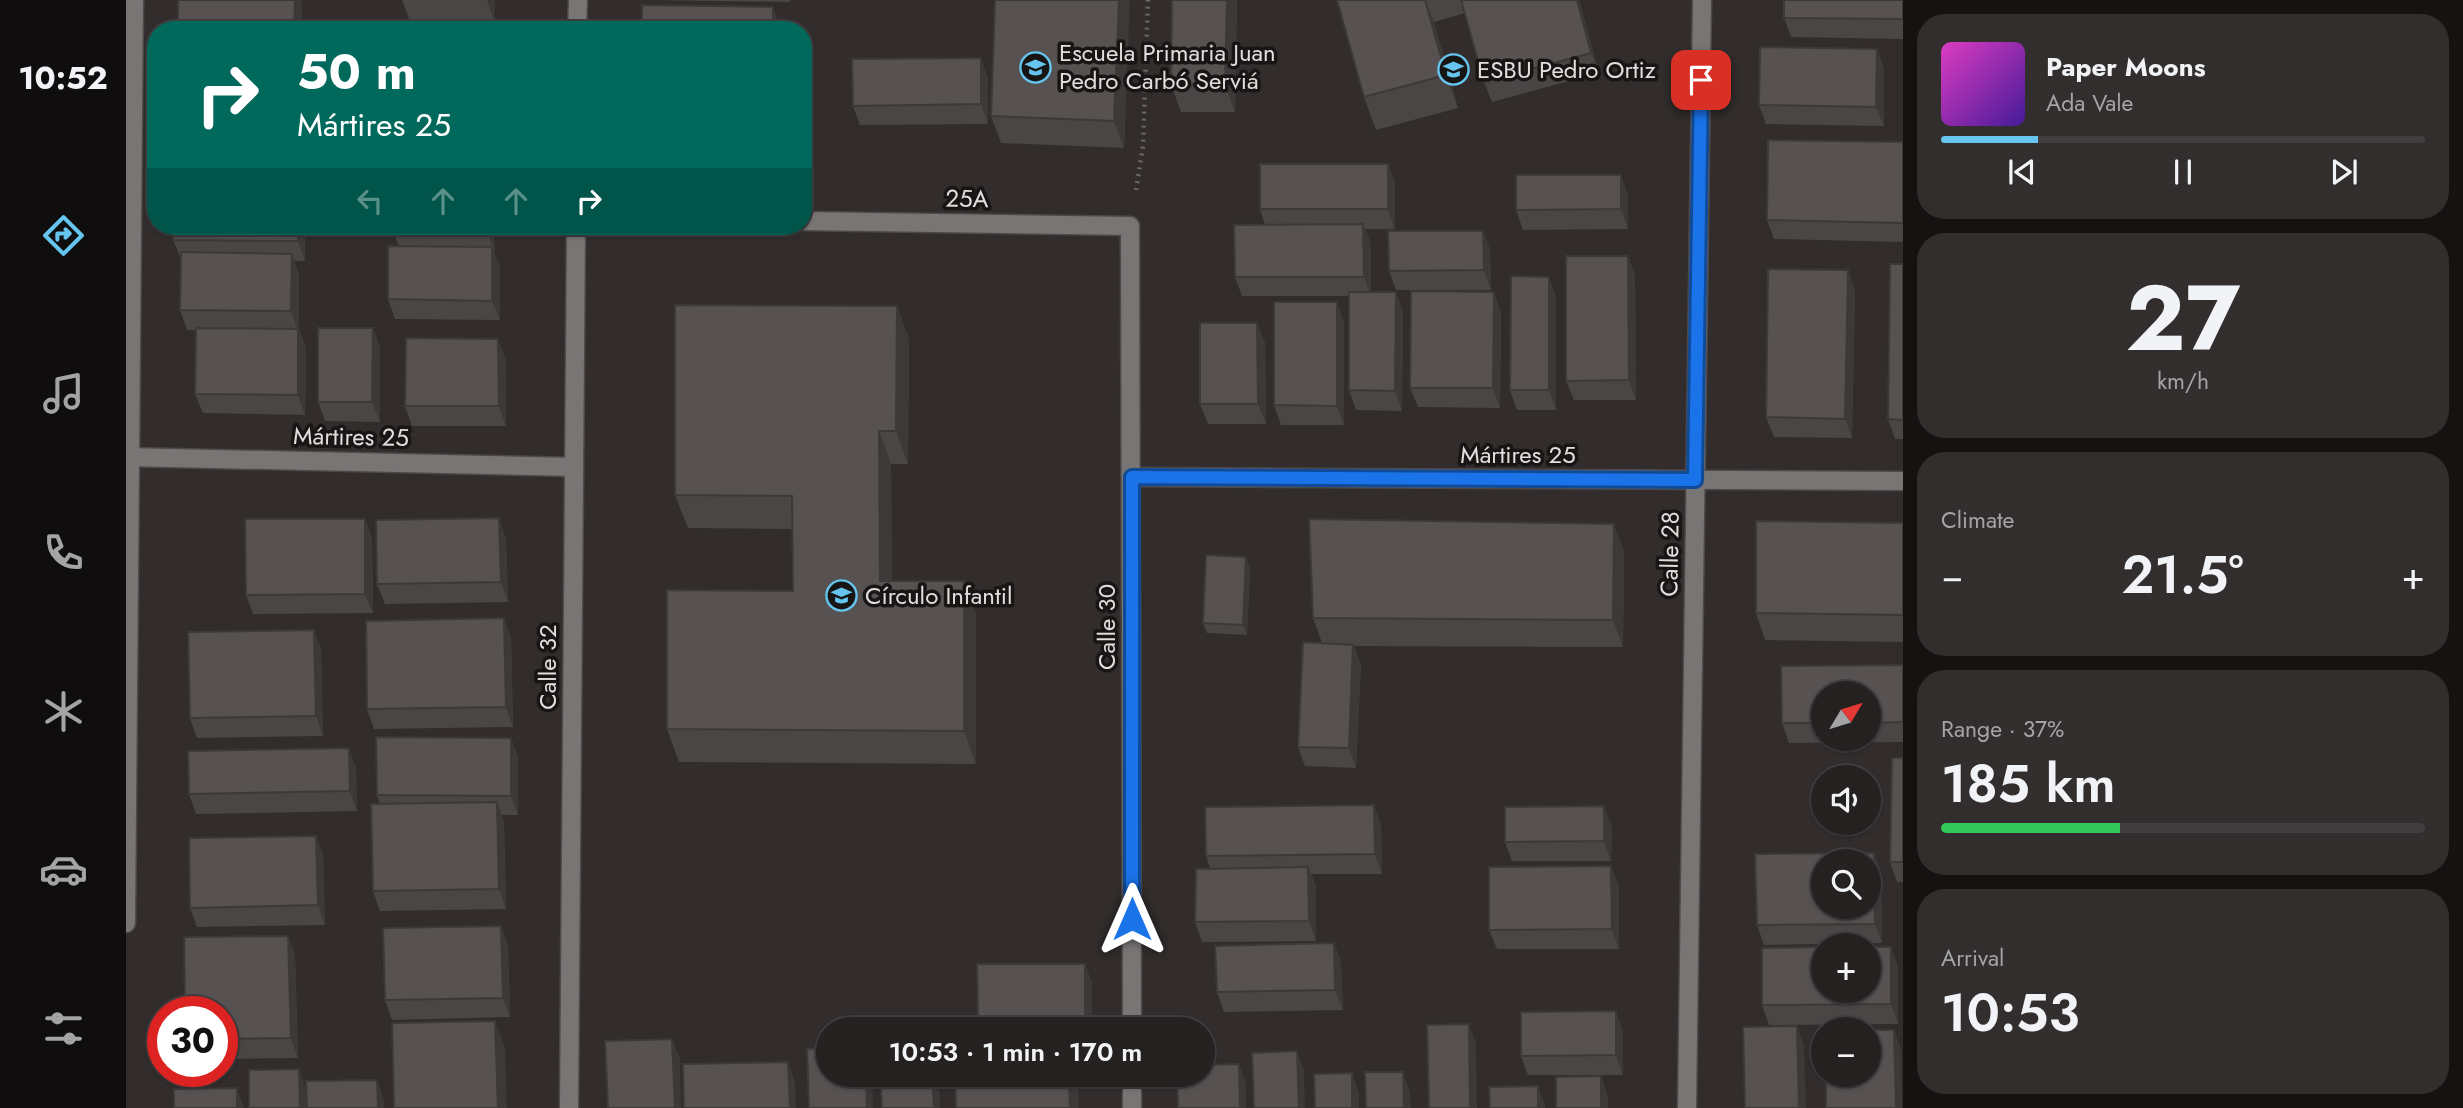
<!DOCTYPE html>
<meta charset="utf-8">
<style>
:root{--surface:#262121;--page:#322e2e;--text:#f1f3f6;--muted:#a4a3a5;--line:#423e3f;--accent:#65c5ee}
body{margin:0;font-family:Jost,sans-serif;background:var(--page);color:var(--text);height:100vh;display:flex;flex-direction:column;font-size:26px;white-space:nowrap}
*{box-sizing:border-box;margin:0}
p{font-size:23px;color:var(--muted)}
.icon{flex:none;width:38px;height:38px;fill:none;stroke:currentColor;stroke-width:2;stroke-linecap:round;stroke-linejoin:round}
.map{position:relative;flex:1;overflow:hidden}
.drawer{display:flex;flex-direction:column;gap:14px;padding:14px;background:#151212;width:560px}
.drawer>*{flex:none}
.top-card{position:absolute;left:21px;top:21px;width:665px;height:214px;border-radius:28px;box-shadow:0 2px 5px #0004,0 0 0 2px var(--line);background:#00695c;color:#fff;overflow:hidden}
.needle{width:46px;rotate:52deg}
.controls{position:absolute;left:1685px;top:681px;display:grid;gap:14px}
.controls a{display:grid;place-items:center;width:70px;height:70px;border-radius:50%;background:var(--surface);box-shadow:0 2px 5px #0004,0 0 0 2px var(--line);font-size:35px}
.speed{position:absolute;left:21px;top:996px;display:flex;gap:14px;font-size:35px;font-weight:700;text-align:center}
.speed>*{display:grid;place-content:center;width:91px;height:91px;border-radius:50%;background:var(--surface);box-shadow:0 2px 5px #0004,0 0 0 2px var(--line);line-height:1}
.speed .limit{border:10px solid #d22;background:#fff;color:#111}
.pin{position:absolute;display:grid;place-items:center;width:60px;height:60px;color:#fff;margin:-30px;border-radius:14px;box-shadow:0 4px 10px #0006}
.me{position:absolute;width:77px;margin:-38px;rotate:0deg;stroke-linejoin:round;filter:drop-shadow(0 0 5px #0008)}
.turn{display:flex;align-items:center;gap:24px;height:147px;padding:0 35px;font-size:32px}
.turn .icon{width:91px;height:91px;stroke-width:2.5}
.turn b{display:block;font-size:49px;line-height:60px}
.lanes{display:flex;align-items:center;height:66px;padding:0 35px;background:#0003;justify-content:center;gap:35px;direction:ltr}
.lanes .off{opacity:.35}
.big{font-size:52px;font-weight:600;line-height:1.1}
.drawer .widget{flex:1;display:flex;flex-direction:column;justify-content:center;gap:10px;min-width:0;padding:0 24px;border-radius:28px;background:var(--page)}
.drawer .dial{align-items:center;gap:0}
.dial b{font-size:91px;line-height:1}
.song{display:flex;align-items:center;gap:21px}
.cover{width:84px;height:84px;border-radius:10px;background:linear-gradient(135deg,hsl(310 70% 55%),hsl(260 70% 35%))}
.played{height:7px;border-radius:4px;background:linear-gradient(90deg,var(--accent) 20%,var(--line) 20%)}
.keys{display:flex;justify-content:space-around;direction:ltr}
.heat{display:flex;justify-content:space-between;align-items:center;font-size:38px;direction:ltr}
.charge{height:10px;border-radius:5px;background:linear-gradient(90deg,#34c759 37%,var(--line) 0)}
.trip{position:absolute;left:690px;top:1017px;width:399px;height:70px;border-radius:35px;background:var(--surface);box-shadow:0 2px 5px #0004,0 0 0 2px var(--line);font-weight:600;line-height:70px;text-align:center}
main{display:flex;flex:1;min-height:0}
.tab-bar{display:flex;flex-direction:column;width:126px;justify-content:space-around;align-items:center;background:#0f0d0d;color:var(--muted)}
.tab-bar .icon{width:49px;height:49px}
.tab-bar .on{color:var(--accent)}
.tab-bar b{font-size:32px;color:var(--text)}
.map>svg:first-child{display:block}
</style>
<main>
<nav class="tab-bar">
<b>10:52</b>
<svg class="icon on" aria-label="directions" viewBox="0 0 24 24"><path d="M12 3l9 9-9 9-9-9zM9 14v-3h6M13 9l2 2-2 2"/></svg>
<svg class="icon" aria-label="music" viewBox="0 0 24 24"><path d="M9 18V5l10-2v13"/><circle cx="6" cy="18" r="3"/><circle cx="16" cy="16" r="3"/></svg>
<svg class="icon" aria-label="phone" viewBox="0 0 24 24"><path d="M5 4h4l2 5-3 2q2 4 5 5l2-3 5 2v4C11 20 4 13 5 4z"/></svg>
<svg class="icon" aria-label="climate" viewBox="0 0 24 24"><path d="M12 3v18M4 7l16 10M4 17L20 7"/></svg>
<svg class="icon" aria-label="car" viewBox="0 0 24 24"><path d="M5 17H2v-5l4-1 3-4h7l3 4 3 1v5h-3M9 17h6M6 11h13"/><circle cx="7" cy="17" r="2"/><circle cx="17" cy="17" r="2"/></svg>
<svg class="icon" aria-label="filters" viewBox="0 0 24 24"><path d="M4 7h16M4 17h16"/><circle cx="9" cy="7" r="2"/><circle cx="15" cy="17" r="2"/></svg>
</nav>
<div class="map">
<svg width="1777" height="1108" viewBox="0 0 1777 1108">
<rect width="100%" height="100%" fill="#322c2c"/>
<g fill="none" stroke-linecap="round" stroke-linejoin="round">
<defs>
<g id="minor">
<path d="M451,30L452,0"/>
<path d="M677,221L1004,226L1006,1029"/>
<path d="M0,457L448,467"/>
<path d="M1006,477L1777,481"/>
<path d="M0,923L8,0"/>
<path d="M443,1108L450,226"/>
<path d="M1006,1108V1074"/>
<path d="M1561,1108L1576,0"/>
</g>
</defs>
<!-- minor casing -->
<use href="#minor" stroke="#4e4848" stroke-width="21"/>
<!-- path -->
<path stroke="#6b6565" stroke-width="4.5" stroke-dasharray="2 5" stroke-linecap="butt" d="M1010,190L1017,146L1022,0"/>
<!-- minor -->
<use href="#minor" stroke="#787575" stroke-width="18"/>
</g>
<!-- wall -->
<g fill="#4b4646" fill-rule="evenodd">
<path d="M276,0H369L368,20L283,19Z"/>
<path d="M525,0H664V2Z"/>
<path d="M869,0H1003L998,148L875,143L865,116Z"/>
<path d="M1111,0L1109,112H1055L1045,84Z"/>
<path d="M1211,0H1453L1473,73L1366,102L1358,82L1339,13L1308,22L1332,108L1250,130L1238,97Z"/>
<path d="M1777,0V39L1665,37L1658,18Z"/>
<path d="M1751,49L1758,69V126L1640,124L1633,105Z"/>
<path d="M862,78V124L734,125L727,106Z"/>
<path d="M1777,142V242L1648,239L1641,220Z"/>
<path d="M1262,164L1269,183V229H1239L1245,244V292H1270L1277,312L1276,411L1230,410L1223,390V296H1116L1109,277L1139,225L1134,209Z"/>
<path d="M1502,195V229L1397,230L1390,210Z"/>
<path d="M179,226V261H168L173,274V329L180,349L179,415L77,413L69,394L70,330H61L54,310L55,259L47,240Z"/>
<path d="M267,226H368V252L374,267V320L269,319L262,299L273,246L267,231Z"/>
<path d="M1357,231L1364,250L1365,290H1270L1263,271Z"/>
<path d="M1502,256L1509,275L1510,400H1448L1440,381Z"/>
<path d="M1777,264V439H1769L1762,419Z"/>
<path d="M1423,277L1430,297V410H1391L1384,390Z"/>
<path d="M1729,290L1726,438L1648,437L1640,417Z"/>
<path d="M771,306L783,339L782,464H765L766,581H838L850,614V764L553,762L541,729L667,591V529L562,528L549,495Z"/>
<path d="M1375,312L1374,408L1292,407L1284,388Z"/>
<path d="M1218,322V425H1155L1148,405Z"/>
<path d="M247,328L254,348V422L199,421L192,402Z"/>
<path d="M1139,342L1140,424H1082L1074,404Z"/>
<path d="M380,359V426H286L279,406Z"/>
<path d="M239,519L246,538L247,613L127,614L120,595Z"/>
<path d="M1777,523V642L1639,640L1630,613Z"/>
<path d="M380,538L382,602L259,604L251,584Z"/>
<path d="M1498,551L1497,647L1228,646L1235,665L1230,768L1179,766L1172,747L1196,643L1187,618Z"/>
<path d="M1124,568L1121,635L1081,633L1077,623Z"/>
<path d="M385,638L387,727L248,729L241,709Z"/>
<path d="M195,649L197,736L71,738L64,718Z"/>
<path d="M1777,665V742L1663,743L1656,723L1655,666ZM1698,693H1743V738H1698Z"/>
<path d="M385,738L392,758V815H375L378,822L380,909L254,911L247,891L254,804L251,795Z"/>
<path d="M1777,758V882H1771L1764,862Z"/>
<path d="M230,767L231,811L70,814L63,794Z"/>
<path d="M1248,805L1255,825L1256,874H1185L1190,886V941L1076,942L1069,922L1084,868L1080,856Z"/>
<path d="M1486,826L1485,861H1386L1379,842Z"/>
<path d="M190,836L197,856L199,925L71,927L64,908Z"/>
<path d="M1485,866L1493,886V949H1371L1363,930Z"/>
<path d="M1755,872L1756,943L1638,945L1631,925Z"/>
<path d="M375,926L382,946L384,1017L266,1020L259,1000Z"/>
<path d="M162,936L169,955L172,1058L96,1059V1012Z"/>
<path d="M1208,943L1215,963L1217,1010L1098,1012L1091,992Z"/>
<path d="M959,964L966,984V1029H856L852,1018Z"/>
<path d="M1772,967V1024L1643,1025L1636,1005Z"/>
<path d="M1497,1031V1075H1402L1395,1056Z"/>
</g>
<!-- shaded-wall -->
<g fill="#3d3939">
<path d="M169,0H175L176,4V30H168Z"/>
<path d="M361,0H369L368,20Z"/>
<path d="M993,0H1003L1004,2L998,148L988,121Z"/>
<path d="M1101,0H1111L1109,112L1099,85Z"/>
<path d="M1299,0L1308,22L1332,108L1320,75Z"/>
<path d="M1451,0H1453L1473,73L1465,53Z"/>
<path d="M647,7L654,26V30H647Z"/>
<path d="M1751,49L1758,69V126L1750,107Z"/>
<path d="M855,58L862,78V124L855,104Z"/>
<path d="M1262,164L1269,183V229L1262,209Z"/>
<path d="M1495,175L1502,195V229L1495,209Z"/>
<path d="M1237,224L1245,244V296L1238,277Z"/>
<path d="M172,226H179V261L172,241Z"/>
<path d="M361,226H368L369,252L361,232Z"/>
<path d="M1357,231L1364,250L1365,290L1358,270Z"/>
<path d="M366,247L374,267V320L366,301Z"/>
<path d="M166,254L173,274V329L180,349L179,415L172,395V331L165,311Z"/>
<path d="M1502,256L1509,275L1510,400L1503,380Z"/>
<path d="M1722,270L1729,290L1726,438L1719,419Z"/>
<path d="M1423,277L1430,297V410L1423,390Z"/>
<path d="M1270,292L1277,312L1276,411L1269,391Z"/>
<path d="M1368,292L1375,312L1374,408L1367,388Z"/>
<path d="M1211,302L1218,322V425L1211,406Z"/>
<path d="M771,306L783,339L782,464L770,431Z"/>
<path d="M1131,323L1139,342L1140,424L1132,404Z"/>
<path d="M247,328L254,348V422L246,402Z"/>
<path d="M372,339L380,359V426L373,406Z"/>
<path d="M753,431L765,464L766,615L754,581Z"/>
<path d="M373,518L380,538L382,602L375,582Z"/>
<path d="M239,519L246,538L247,613L239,594Z"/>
<path d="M1488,524L1498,551L1497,647L1487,620Z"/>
<path d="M1120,557L1124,568L1121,635L1117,625Z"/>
<path d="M838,581L850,614V764L838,731Z"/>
<path d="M378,618L385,638L387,727L380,707Z"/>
<path d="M188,630L195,649L197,736L190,716Z"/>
<path d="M1227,645L1235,665L1230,768L1223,748Z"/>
<path d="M385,738L392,758V815L385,796Z"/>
<path d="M223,748L230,767L231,811L224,791Z"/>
<path d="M371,802L378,822L380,909L373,889Z"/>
<path d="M1248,805L1255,825L1256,874L1249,854Z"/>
<path d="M1478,806L1486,826L1485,861L1478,841Z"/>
<path d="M190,836L197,856L199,925L192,905Z"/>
<path d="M1748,853L1755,872L1756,943L1749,924Z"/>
<path d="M1485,866L1493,886V949L1486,929Z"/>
<path d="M1182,867L1190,886V941L1183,921Z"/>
<path d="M375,926L382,946L384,1017L377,998Z"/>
<path d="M162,936L169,955L172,1058L165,1038Z"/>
<path d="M1208,943L1215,963L1217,1010L1209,990Z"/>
<path d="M1765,947L1772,967V1024L1765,1004Z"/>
<path d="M959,964L966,984V1029H963L959,1018Z"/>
<path d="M1490,1011L1497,1031V1075L1490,1055Z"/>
<path d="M369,1021L379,1048L381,1108H372Z"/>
<path d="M1343,1024L1350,1043L1351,1108H1344Z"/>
<path d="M1671,1026L1678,1046L1680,1108H1673Z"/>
<path d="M1768,1030L1775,1049L1776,1108H1770Z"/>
<path d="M546,1039L554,1059L555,1108H549Z"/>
<path d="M1171,1051L1178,1071L1179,1108H1173Z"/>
<path d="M662,1062L669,1082L670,1108H664Z"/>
<path d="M1113,1064L1120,1084V1108H1114Z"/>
<path d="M173,1069L180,1089L181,1108H174Z"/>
<path d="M1277,1072L1284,1092L1285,1108H1278Z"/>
<path d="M1226,1073L1233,1093V1108H1226Z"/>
<path d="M740,1074H746L747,1108H741Z"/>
<path d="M806,1074H813L814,1108H808Z"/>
<path d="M943,1074H952L953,1108H944Z"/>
<path d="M1475,1076L1482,1096V1108H1475Z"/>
<path d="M251,1080L258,1100V1108H252Z"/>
<path d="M1412,1086L1419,1105V1108H1412Z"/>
<path d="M111,1088L118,1108H111Z"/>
</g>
<!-- building -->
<g fill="#575151" stroke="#3d3939" stroke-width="2" fill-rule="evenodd">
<path d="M52,0H169L168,30H55L56,25H52Z"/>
<path d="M869,0H993L988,121L865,116Z"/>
<path d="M1046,0H1101L1099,85L1045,84Z"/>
<path d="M1211,0H1299L1320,75L1238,97Z"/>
<path d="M1335,0H1451L1465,53L1358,82Z"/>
<path d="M1658,0H1777V19L1658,18Z"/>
<path d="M516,5L647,7V30H516Z"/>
<path d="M273,28L382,29V30H273Z"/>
<path d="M1634,47L1751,49L1750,107L1633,105Z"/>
<path d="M855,58V104L727,106L726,59Z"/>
<path d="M1642,140L1777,142V223L1641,220Z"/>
<rect x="1134" y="164" width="128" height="45"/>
<path d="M1390,175H1495V209L1390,210Z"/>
<path d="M1237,224L1238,277H1109L1108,225Z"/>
<path d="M47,226H172V241L47,240Z"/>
<path d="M267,226H361V232L267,231Z"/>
<path d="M1262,231H1357L1358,270L1263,271Z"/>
<path d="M262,246L366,247V301L262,299Z"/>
<path d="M55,252L166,254L165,311L54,310Z"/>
<path d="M1440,256H1502L1503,380L1440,381Z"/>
<path d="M1764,264H1777V420L1762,419Z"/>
<path d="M1642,269L1722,270L1719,419L1640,417Z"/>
<path d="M1385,276L1423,277V390H1384Z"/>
<path d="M1285,291L1368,292L1367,388H1284Z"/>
<path d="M1223,292H1270L1269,391L1223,390Z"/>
<path d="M1148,302H1211V406L1148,405Z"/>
<path d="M549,305L771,306L770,431H753L754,581H838V731L541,729V590L667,591L666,496L549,495Z"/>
<path d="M1074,323H1131L1132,404H1074Z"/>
<path d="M70,328L172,329V395L69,394Z"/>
<path d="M192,328H247L246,402H192Z"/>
<path d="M280,338L372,339L373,406H279Z"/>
<path d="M373,518L375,582L251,584L250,520Z"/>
<path d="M119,519H239V594L120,595Z"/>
<path d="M1183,519L1488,524L1487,620L1187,618Z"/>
<path d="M1630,521L1777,523V615L1630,613Z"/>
<path d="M1080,555L1120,557L1117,625L1077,623Z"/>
<path d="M378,618L380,707L241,709L240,621Z"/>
<path d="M188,630L190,716L64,718L62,632Z"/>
<path d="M1177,642L1227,645L1223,748L1172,747Z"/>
<path d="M1777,665V722L1743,723V693H1698V723H1656L1655,666Z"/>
<path d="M250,737L385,738V796L251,795Z"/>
<path d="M223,748L224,791L63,794L62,751Z"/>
<path d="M1766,758H1777V862H1764Z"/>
<path d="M371,802L373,889L247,891L245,804Z"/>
<path d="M1248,805L1249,854L1080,856L1079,807Z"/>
<path d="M1478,806V841L1379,842V807Z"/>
<path d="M190,836L192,905L64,908L63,838Z"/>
<path d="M1748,853L1749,924L1631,925L1629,854ZM1698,861H1743V906H1698Z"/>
<path d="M1485,866L1486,929L1363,930V867Z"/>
<path d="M1182,867L1183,921L1069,922L1070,869Z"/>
<path d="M375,926L377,998L259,1000L257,928Z"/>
<path d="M162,936L165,1038L96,1039V1012H59L58,937Z"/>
<path d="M1208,943L1209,990L1091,992L1089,946Z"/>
<path d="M1698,947V990H1743V947H1765V1004L1636,1005V948Z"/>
<path d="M851,964H959V1018H852Z"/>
<path d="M1490,1011V1055L1395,1056V1012Z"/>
<path d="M369,1021L372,1108H268L266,1023Z"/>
<path d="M1343,1024L1344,1108H1303L1301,1025Z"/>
<path d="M1671,1026L1673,1108H1619L1617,1027Z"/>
<path d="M1743,1030H1768L1770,1108H1700V1074H1743Z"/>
<path d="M546,1039L549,1108H482L479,1041Z"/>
<path d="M702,1048V1074H740L741,1108H683L681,1049Z"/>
<path d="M1171,1051L1173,1108H1128L1126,1053Z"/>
<path d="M662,1062L664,1108H558L557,1064Z"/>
<path d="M1113,1064L1114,1108H1052L1051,1074H1076V1065Z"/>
<path d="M173,1069L174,1108H123V1070Z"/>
<path d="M1239,1072H1277L1278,1108H1240Z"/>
<path d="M1226,1073V1108H1189L1188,1074Z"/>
<path d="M754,1074H806L808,1108H756Z"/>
<path d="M829,1074H943L944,1108H830Z"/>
<path d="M1475,1076V1108H1430V1077Z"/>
<path d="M251,1080L252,1108H181L180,1081Z"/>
<path d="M1412,1086V1108H1364L1363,1087Z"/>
<path d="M111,1088V1108H48V1089Z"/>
</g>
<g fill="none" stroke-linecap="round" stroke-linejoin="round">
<defs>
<path id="route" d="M1006,919V477L1569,480L1575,80"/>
</defs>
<!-- route casing -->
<use href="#route" stroke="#114b97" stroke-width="18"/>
<!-- route -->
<use href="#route" stroke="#1a73e8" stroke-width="12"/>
</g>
<!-- icons -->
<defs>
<symbol id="school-ring" viewBox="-11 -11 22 22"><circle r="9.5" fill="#181515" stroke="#65c5ee" stroke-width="1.5"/><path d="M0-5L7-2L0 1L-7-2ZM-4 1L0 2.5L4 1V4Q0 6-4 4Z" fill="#65c5ee"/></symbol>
</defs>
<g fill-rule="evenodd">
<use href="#school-ring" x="892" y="50" width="35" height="35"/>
<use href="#school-ring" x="1310" y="52" width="35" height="35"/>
<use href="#school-ring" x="698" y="578" width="35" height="35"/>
</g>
<g text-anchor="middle" stroke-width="7" stroke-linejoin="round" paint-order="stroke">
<!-- poi labels -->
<g font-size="24" fill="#e2dede" stroke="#181515" text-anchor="start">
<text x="933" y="61">Escuela Primaria Juan<tspan x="933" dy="28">Pedro Carbó Serviá</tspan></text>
<text x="1351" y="78">ESBU Pedro Ortiz</text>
<text x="739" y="604">Círculo Infantil</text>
</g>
<!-- street labels -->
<g font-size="24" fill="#e2dede" stroke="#181515">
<text transform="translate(841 199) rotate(1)" y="8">25A</text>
<text transform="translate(225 437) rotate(1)" y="8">Mártires 25</text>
<text x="1392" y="463">Mártires 25</text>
<text transform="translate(1544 554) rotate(-89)" y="8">Calle 28</text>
<text transform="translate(981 627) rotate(-90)" y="8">Calle 30</text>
<text transform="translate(422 667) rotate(-90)" y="8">Calle 32</text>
</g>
</g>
</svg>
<div class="controls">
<a><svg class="needle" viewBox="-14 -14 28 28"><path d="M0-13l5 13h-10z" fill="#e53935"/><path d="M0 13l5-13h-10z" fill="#a4a3a5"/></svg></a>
<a><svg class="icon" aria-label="sound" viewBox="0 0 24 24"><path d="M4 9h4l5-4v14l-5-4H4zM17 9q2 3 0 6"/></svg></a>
<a><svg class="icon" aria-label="search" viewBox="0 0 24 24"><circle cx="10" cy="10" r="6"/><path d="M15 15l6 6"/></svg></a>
<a>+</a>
<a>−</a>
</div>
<div class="speed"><div class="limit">30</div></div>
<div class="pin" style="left:1575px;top:80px;background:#d93025"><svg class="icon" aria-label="arrive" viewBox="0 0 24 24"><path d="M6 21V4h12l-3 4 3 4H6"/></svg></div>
<svg class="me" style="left:1006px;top:919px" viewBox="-20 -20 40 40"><path d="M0-17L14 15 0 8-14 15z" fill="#1a73e8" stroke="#fff" stroke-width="4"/></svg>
<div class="trip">10:53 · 1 min · 170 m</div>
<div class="top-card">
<div class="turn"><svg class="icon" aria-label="right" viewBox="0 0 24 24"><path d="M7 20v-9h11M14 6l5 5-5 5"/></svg><div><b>50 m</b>Mártires 25</div></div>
<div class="lanes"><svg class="icon off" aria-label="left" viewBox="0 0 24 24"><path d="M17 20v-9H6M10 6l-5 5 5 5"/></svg><svg class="icon off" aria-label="ahead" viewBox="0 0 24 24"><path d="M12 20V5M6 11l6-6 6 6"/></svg><svg class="icon off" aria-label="ahead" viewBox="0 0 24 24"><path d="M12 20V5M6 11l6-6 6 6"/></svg><svg class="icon" aria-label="right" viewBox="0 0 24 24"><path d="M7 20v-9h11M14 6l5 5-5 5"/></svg></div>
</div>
</div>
<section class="drawer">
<div class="widget">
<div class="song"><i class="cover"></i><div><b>Paper Moons</b><p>Ada Vale</p></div></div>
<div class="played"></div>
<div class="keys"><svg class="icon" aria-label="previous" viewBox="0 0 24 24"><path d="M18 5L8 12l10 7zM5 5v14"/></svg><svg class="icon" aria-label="pause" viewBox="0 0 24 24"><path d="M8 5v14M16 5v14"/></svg><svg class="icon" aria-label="next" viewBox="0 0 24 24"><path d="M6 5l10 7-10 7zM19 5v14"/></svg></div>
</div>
<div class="widget dial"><b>27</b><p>km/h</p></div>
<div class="widget"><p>Climate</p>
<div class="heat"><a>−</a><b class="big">21.5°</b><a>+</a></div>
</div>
<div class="widget"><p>Range · 37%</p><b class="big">185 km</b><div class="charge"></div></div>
<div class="widget"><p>Arrival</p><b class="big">10:53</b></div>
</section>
</main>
